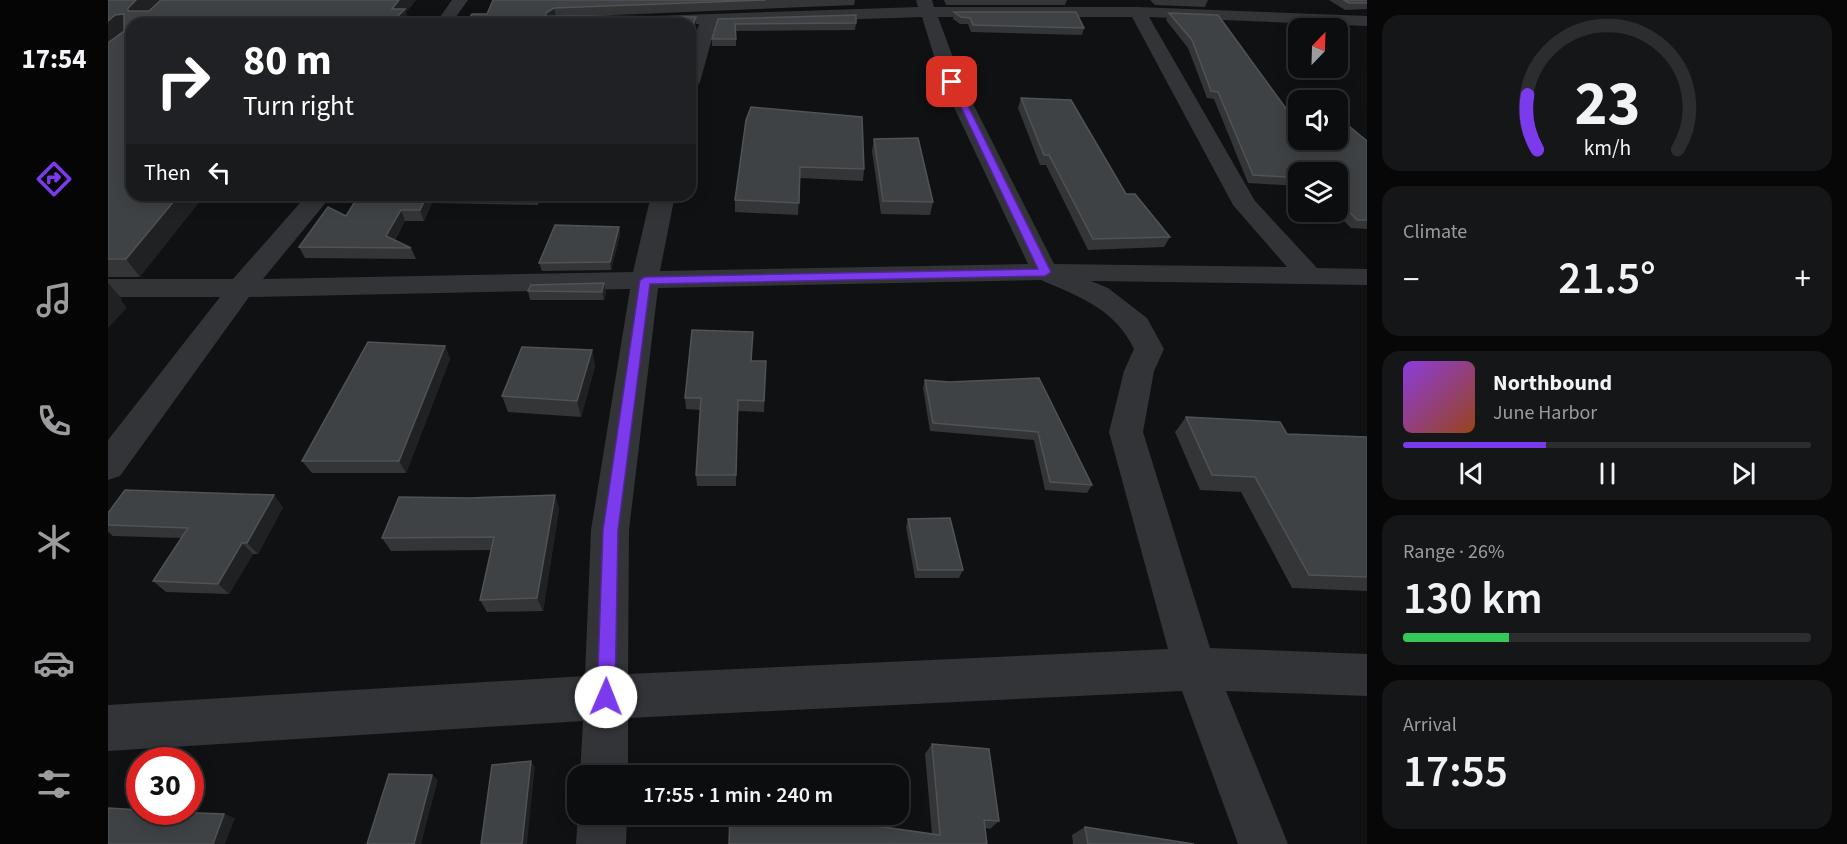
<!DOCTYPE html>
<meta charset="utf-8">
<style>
:root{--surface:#0c0d0e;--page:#151617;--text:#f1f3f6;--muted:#9a9c9e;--line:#2c2d2e;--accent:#7c3aed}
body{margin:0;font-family:"Source Sans 3",sans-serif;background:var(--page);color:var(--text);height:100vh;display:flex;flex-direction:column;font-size:22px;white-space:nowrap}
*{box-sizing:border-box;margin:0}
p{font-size:20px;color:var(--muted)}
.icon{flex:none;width:33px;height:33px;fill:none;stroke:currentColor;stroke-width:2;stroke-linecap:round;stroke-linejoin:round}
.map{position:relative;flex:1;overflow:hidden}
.details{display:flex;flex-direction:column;gap:15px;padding:15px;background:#070708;width:480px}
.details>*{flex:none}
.top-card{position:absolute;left:18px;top:18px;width:570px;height:183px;border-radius:18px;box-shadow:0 3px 15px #0003,0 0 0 2px var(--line);background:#202124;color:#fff;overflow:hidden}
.needle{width:39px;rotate:23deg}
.tools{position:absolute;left:1180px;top:18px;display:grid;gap:12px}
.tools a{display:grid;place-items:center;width:60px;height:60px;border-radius:12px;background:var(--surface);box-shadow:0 3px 15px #0003,0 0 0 2px var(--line);font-size:30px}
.speed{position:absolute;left:18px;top:747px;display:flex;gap:12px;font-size:30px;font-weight:700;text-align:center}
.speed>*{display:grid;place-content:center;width:78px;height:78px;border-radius:50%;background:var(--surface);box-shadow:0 3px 15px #0003,0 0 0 2px var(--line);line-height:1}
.speed .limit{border:9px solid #d22;background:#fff;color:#111}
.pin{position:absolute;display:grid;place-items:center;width:51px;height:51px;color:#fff;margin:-26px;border-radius:12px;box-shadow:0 3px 9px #0006}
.me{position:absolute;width:66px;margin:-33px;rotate:1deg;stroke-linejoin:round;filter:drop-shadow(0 0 4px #0008)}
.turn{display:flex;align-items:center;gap:21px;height:126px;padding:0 18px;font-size:27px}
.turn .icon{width:78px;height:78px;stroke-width:2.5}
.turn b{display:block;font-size:42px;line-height:51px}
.then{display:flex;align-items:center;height:57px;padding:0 18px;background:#0003;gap:12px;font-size:22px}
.big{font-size:45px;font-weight:600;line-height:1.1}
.details .card{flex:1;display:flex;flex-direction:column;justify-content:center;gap:9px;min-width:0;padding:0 21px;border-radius:18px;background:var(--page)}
.details .dial{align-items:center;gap:0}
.dial svg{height:156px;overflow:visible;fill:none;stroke:var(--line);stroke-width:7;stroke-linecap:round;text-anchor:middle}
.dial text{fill:var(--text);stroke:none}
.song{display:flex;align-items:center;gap:18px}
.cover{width:72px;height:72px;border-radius:9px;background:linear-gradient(135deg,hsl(270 70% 55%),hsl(20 70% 35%))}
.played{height:6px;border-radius:3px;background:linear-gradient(90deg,var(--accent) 35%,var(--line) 35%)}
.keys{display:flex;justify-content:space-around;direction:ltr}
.heat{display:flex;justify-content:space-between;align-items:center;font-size:33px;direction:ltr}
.charge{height:9px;border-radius:4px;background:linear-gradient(90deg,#34c759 26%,var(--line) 0)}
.trip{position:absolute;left:459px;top:765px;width:342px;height:60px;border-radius:18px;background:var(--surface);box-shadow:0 3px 15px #0003,0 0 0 2px var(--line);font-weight:600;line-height:60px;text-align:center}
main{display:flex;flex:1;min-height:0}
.dock{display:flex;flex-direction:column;width:108px;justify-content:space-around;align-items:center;background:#050506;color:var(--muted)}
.dock .icon{width:42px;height:42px}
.dock .active{color:var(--accent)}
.dock b{font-size:27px;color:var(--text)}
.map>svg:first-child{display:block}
</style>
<main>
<nav class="dock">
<b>17:54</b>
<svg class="icon active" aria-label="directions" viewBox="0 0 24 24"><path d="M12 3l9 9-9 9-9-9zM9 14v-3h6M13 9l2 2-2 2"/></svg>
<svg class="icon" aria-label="music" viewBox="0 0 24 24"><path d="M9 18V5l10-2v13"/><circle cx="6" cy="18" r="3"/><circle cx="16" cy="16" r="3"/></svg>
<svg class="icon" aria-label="phone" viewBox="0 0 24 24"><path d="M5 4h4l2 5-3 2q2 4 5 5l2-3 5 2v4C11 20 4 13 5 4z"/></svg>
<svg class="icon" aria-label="climate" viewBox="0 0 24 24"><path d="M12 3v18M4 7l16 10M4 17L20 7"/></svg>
<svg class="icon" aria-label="car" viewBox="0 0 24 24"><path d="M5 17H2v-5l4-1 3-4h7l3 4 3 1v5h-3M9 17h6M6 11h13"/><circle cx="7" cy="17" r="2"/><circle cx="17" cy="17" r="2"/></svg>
<svg class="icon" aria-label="filters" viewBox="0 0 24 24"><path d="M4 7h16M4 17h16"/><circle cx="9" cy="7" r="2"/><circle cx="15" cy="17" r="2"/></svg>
</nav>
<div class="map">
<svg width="1259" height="844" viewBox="0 0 1259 844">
<rect width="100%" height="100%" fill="#101112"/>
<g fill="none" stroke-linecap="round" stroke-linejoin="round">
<!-- minor -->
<g fill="#323437" fill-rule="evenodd">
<path d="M344,0H360L343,24H327Z"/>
<path d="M808,0H824L826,7H1030L1259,16V26L1041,17L1147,201L1209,268L1259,269V285L983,281L1000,288L1039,318L1056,349L1046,371L1035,432L1102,648L1259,654V696L1118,691L1180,844H1130L1074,691L520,718V776H472L475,721L0,751V705L477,676L483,530L522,289L141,297L12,476L0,480V440L112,297H0V279H125L199,195H224L155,279L525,272L543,195H567L552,271L920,264L834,82L814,17L608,24L592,82L589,86L582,88V52L591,24H538L536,21L544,16L810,7ZM830,17H1024L1125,205L1179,267L946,264L854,82ZM933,280C972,297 1007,309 1026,349L1016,371L1001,432L1060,649L520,674L521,530L550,288Z"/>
<path d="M470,814H519L518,844H468Z"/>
</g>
</g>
<!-- wall -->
<g fill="#333537">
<path d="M53,0H308L298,12L302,24H24L32,277H0V43L16,31L0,43Z"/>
<path d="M385,0H747L746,5L460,17H588V26L582,45V24L379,14Z"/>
<path d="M836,0H959L957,5H838Z"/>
<path d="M1042,0H1100L1097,7L1047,5Z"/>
<path d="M1221,0H1259V9L1237,10Z"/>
<path d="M846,12L976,28L974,35L863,32L860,24H852L845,19Z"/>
<path d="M1061,13L1182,114L1259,141V229L1243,228L1227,212H1230V172H1191V186L1140,183L1106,99L1099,98L1080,48L1058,20Z"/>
<path d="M610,19L748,23L747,30L628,31V46H604V39Z"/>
<path d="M913,98L1018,194L1062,237L1056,247L980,250L938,165H932L910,108Z"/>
<path d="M638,120L756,169L755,181L692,178L690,215L627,212V200Z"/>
<path d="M766,139L825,202L822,215L773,214L764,151Z"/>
<path d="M251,195H433L430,205L324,203L316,221H297L287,240L303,248L308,259L197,258L191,247L238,216Z"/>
<path d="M511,227L512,235L503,270L434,271L431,263Z"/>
<path d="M496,283L498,292L496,300H422L420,291Z"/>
<path d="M337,346L342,359L298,473H204L194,461Z"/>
<path d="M484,350L487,366L473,417L400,412L394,396Z"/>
<path d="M644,361H658L656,412L630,411L628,486H589L588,475L592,410L578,409L577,398Z"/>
<path d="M931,378L984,485L979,493L937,490L926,440L822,431L815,388L817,380L841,382Z"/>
<path d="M1078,417L1179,434L1259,437V591L1184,588L1133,492L1092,490L1067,432Z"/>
<path d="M447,495L451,509L435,611L379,612L372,600L383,550L283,551L274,538L361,498Z"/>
<path d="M175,507L150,554H145L121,594L58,592L45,581L74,538L5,536L0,532V513Z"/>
<path d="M800,519L855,570L851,578H807L798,527Z"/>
<path d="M824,744L891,821L882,829L877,828L879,844L712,818L824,834L817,754Z"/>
<path d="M977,827L1086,844H965L964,835Z"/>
</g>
<!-- shaded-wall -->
<g fill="#202123">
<path d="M28,0H53L28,22L20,11V8Z"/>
<path d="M291,0H308L298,12L302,24H282L284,9Z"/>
<path d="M446,8L448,17L438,16V13Z"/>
<path d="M16,14L17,30L0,43V21L7,15Z"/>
<path d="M588,17V26L582,45V34Z"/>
<path d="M71,195H97L32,277L18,259Z"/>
<path d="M319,195H321L324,203L316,221L312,210Z"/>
<path d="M428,195H433L430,205Z"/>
<path d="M293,210L297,221L283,246L278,236Z"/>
<path d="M511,227L512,235L503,270L502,262Z"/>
<path d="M0,283L14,299L13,300L19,308L0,328Z"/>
<path d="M496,283L498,292L496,300L494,292Z"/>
<path d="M337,346L342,359L298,473L291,461Z"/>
<path d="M484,350L487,366L473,417L469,401Z"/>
<path d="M166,495L175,507L150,554L139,543Z"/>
<path d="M447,495L451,509L435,611L429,598Z"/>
<path d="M134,543L145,554L121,594L110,584Z"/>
<path d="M423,761L427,767L419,844H414Z"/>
<path d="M324,775L330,780L313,844H306Z"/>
<path d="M116,814L127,818L117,844H105Z"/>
</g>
<!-- building -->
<g fill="#3f4245" stroke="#4f5256" stroke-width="1.5">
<path d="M0,0H28L20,8V11H41L53,0H291L284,9H297L282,24H24V195H71L18,259H0V43L16,31V14L7,15L0,21Z"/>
<path d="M385,0H658L446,8L438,13V16L588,17L582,34V24H357L364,14H379Z"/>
<path d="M1236,0H1259V3H1241Z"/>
<path d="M846,12H968L976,28L865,25L862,18L853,17Z"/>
<path d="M1061,13L1110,15L1182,114H1191V140H1230V117L1259,141V220H1249L1230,200V172H1191V178L1145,175L1110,92L1103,91L1084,40Z"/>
<path d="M748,15V23L627,24L628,39H604L610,19Z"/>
<path d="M913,98L963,100L1018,194H1027L1062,237L985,239L941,155H936Z"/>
<path d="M643,107L754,117L756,169L692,167L691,203L627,200L638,120Z"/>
<path d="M810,138L825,202L775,201L766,139Z"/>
<path d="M251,195H319L312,210H293L278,236L303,248L191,247L220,207L238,216Z"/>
<path d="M447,225L511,227L502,262L431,263Z"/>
<path d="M496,283L494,292L420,291L423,285Z"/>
<path d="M584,330L645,332L643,361H658L656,401L630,400L628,475H588L593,398H577Z"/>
<path d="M260,342L337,346L291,461H194Z"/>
<path d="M414,347L484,350L469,401L394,396Z"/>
<path d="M931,378L984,485L942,482L930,432L825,423L817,380L841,382Z"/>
<path d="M1078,417L1172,422L1179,434L1259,437V577L1201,575L1147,477L1104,475Z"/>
<path d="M17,490L166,495L139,543H134L110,584L45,581L80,528L0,525V513Z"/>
<path d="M447,495L429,598L372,600L386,537L274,538L291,497L361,498Z"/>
<path d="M842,518L855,570H810L800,519Z"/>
<path d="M824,744L881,749L891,821L876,820L879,844H621L622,814H712V818L832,835Z"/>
<path d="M423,761L414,844H373L384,765Z"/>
<path d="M281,774L324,775L306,844H259Z"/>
<path d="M0,808L32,810V812H65L116,814L105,844H0Z"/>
<path d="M977,827L1086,844H980Z"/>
</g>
<!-- route -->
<path fill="#7c3aed" stroke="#51269a" stroke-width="1.5" d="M844,80L848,82L943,272L937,276L542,284L510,530L507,697L505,704L498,706L492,704L489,697L495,530L532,280L537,277L930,269L841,82Z"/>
</svg>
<div class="tools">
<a><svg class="needle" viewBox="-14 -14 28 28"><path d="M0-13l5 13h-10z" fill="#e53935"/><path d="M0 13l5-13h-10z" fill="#9a9c9e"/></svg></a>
<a><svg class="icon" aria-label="sound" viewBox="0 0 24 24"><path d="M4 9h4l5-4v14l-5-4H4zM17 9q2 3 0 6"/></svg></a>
<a><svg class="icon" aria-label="layers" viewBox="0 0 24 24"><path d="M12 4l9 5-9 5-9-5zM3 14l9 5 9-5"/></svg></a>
</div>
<div class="speed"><div class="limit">30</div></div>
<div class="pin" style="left:844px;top:82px;background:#d93025"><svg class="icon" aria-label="arrive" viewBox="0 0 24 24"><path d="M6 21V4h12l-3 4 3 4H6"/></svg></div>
<svg class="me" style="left:498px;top:697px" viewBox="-20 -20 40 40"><circle r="19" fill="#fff"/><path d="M0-13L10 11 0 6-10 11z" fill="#7c3aed"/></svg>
<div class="trip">17:55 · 1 min · 240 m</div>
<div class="top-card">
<div class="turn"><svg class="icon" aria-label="right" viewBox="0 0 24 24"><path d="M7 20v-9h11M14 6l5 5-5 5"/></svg><div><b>80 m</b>Turn right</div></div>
<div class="then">Then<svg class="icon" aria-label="left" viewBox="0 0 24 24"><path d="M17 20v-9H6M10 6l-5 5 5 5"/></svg></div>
</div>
</div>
<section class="details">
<div class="card dial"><svg viewBox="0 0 100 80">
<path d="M14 69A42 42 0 1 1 86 69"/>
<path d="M14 69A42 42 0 0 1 9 41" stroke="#7c3aed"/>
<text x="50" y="56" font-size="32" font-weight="700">23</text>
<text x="50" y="72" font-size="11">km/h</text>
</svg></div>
<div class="card"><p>Climate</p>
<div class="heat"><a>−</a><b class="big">21.5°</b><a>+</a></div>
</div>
<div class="card">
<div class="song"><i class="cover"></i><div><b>Northbound</b><p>June Harbor</p></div></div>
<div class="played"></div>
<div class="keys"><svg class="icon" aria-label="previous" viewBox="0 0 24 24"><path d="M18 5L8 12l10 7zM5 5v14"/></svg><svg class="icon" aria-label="pause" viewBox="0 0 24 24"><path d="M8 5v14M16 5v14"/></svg><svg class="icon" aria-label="next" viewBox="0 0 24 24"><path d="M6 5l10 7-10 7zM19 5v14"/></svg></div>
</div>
<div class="card"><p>Range · 26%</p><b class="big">130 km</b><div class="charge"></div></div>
<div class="card"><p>Arrival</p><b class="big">17:55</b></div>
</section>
</main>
